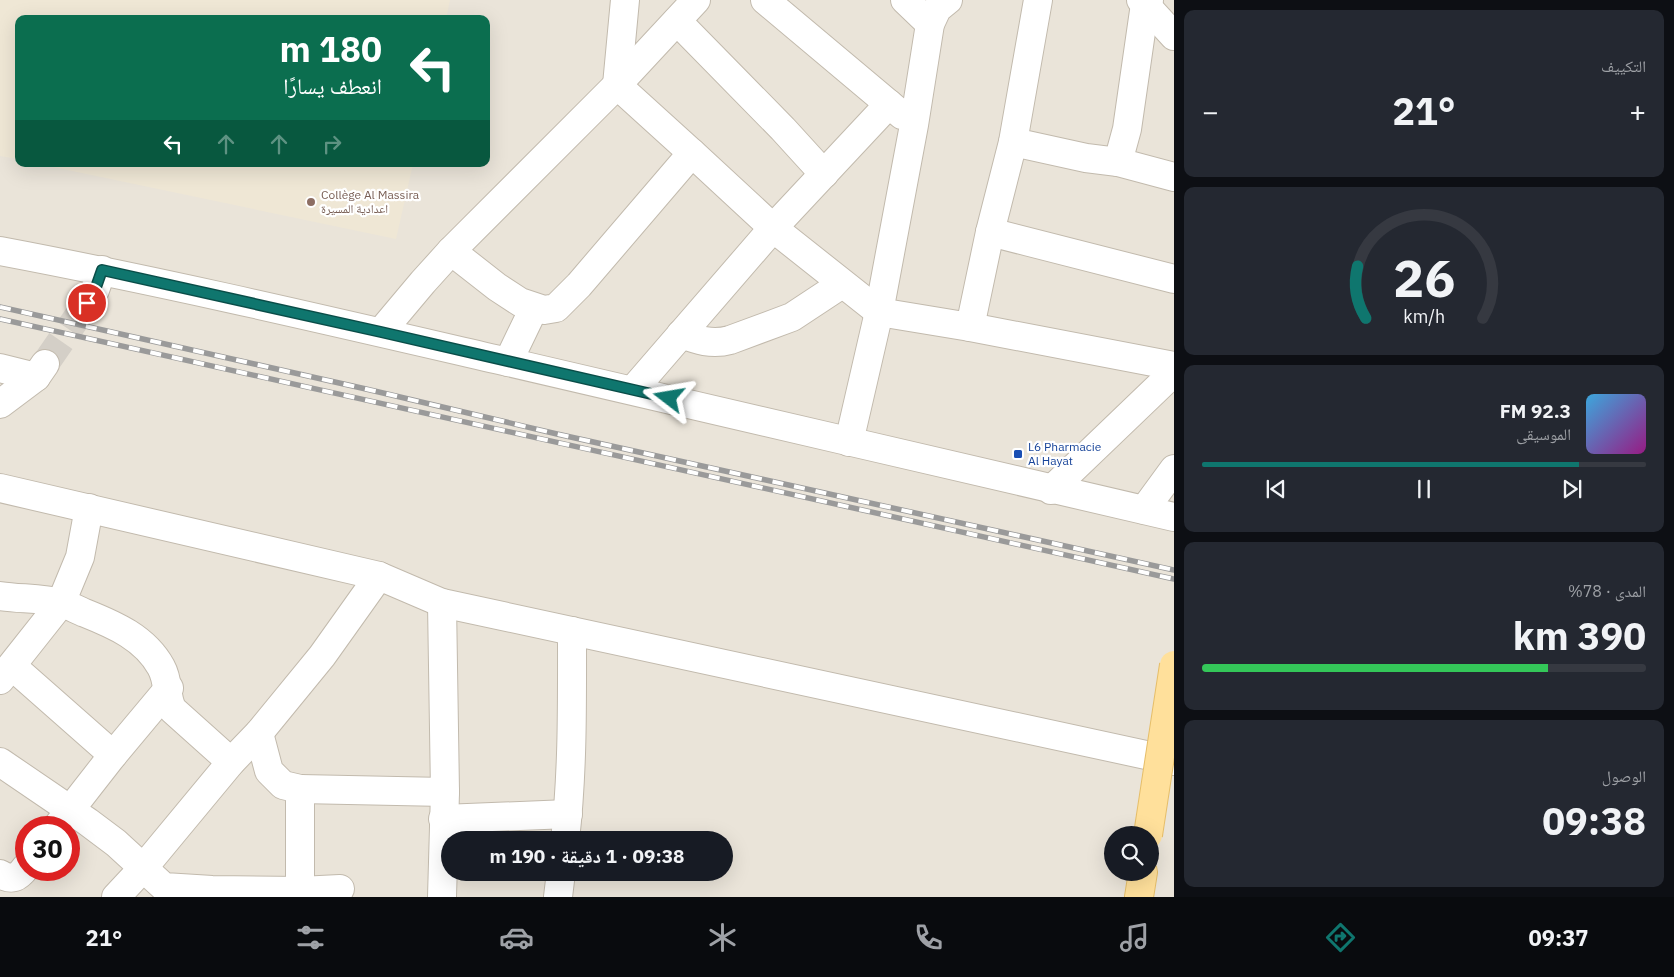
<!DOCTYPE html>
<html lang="ar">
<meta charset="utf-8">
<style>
:root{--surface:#171b24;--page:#242831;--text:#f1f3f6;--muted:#9ea1a6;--line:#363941;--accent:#0f766e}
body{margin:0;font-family:"IBM Plex Sans","Noto Naskh Arabic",sans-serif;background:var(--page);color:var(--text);direction:rtl;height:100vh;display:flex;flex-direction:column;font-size:19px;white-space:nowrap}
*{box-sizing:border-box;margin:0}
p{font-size:16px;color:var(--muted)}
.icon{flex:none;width:28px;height:28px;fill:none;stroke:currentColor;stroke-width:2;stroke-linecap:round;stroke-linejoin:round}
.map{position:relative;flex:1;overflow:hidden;direction:ltr}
.panel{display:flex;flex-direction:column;gap:10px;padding:10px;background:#0d0f14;width:500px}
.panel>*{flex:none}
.top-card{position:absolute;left:15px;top:15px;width:475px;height:152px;border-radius:10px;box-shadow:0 5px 20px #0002;direction:rtl;background:#0b6e4f;color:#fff;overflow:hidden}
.buttons{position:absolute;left:1104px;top:826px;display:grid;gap:10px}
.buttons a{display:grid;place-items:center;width:55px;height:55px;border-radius:50%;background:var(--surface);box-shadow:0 5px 20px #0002;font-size:25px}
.speed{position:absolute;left:15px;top:816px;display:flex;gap:10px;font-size:25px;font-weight:700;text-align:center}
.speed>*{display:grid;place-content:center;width:65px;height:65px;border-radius:50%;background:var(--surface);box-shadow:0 5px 20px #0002;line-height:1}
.speed .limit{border:8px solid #d22;background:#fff;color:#111}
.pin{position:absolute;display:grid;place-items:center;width:42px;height:42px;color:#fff;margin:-21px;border:2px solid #fff;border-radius:50%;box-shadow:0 1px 5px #0007}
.me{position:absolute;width:55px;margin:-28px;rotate:284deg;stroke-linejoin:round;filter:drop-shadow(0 0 4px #0008)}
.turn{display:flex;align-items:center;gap:18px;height:105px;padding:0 25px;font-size:22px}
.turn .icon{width:65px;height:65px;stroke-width:2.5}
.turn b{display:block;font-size:35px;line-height:42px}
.lanes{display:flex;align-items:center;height:48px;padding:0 25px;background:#0003;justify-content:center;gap:25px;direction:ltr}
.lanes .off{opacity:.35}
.big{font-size:38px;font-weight:700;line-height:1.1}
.panel .tile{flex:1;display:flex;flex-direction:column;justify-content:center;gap:8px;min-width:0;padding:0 18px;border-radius:10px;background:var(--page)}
.panel .dial{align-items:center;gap:0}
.dial svg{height:130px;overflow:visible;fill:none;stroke:var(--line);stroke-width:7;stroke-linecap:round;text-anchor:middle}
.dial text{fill:var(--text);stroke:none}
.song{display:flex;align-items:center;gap:15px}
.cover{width:60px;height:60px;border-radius:8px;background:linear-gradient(135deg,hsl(200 70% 55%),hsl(310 70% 35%))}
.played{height:5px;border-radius:2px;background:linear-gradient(90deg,var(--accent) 85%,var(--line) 85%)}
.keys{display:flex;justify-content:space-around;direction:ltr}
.heat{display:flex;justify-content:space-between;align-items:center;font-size:28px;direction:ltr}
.charge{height:8px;border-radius:4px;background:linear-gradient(90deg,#34c759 78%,var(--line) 0)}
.trip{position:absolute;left:441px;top:831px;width:292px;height:50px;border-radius:25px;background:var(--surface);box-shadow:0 5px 20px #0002;font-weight:700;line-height:50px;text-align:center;direction:rtl}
.dock{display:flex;height:80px;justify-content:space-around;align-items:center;background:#090b0e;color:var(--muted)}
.dock .icon{width:35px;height:35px}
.dock .selected{color:var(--accent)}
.dock b{font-size:22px;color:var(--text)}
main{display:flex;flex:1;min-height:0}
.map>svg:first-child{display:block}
</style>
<main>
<section class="panel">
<div class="tile"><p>التكييف</p>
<div class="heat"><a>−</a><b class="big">21°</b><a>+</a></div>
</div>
<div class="tile dial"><svg viewBox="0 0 100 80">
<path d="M14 69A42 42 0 1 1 86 69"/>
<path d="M14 69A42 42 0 0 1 9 37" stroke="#0f766e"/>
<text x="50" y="56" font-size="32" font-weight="700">26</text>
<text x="50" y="72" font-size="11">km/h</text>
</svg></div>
<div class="tile">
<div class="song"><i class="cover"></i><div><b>92.3 FM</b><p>الموسيقى</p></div></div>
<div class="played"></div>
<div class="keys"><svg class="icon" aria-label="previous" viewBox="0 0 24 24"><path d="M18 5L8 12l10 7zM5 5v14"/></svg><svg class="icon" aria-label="pause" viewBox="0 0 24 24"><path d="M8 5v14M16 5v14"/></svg><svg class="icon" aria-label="next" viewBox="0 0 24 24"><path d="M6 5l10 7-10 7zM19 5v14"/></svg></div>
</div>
<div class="tile"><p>المدى · 78%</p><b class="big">390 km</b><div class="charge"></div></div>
<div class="tile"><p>الوصول</p><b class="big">09:38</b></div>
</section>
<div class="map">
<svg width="1174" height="897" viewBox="0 0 1174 897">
<rect width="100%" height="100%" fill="#f6f2eb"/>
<!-- residential -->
<path fill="#eae4d9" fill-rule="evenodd" d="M0,0H1174V897H0ZM19,19H486V164H19ZM26,828H69V870H26ZM1112,835H1150V872H1112ZM450,840H725V872H450Z"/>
<!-- education -->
<g fill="#efe7d5">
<path d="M0,0H450L446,19H19V159L0,156Z"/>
<path d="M39,164H413L396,239Z"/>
</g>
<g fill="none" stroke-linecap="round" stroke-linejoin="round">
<!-- minor-tunnel -->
<path stroke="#d4cfc7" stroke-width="28" stroke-dasharray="28 14" stroke-linecap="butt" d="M45,364L87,303"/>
<defs>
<g id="minor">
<path d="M765,0L902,115"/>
<path d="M905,0L930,24"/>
<path d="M1141,0L1174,36"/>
<path d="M677,21L783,129L824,174"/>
<path d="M1013,142L1086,158L1118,162L1174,177"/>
<path d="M692,153L773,228L879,312L970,327L1174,366"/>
<path d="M1118,162L1127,129L1145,4L1149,0"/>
<path d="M990,232L1174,279"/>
<path d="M0,251C170,283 339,323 508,362C730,413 952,466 1174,517"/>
<path d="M451,251L497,287L520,302L544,310L556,308L579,285L692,153L617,85L625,0"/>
<path d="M87,303L95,290L102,270"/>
<path d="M970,327L990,232L1013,142L1038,0"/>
<path d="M381,332L423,282L451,251L617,85L696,0"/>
<path d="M681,334C697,340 712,345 730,340L792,317L842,284"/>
<path d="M508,362L534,308"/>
<path d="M0,368L36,377"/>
<path d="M633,390L773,228L889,104"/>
<path d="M0,404L36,377L45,364"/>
<path d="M849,442L879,312L914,125L930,24L937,9L948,0"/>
<path d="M0,488L379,576L442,603L1174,761"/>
<path d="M1051,490L1174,372"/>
<path d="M1144,510L1174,469"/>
<path d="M0,596C20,599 42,598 61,603C69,605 77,610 85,613C115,625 145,638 161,667C170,683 165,698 173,710L231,762"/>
<path d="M12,666L113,755"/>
<path d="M0,680L61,603L80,557L89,508"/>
<path d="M259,733L269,771L283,785L300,789V897"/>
<path d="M0,762L88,822L116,843L164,887L212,890L300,891L340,889"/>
<path d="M300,789L445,792"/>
<path d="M443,819L568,814"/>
<path d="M56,828L113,755L169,688"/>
<path d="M565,840C573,770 572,701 572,631"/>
<path d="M0,874C12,881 18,878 26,867"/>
<path d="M116,897L144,867L231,762L259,733L322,656L379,576"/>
<path d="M442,897L445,792L442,603"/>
<path d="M558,897L561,872"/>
</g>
<path id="major" d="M1139,897L1143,872"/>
</defs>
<!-- minor casing -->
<use href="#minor" stroke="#c2baad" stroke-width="30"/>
<!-- major casing -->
<use href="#major" stroke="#e6be69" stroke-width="30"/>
<!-- minor -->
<use href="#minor" stroke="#fff" stroke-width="28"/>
<!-- major -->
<use href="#major" stroke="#ffe09b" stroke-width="28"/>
<defs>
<g id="rail">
<path d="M0,307L366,389L557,434L1174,570"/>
<path d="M0,319L1174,579"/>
</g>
</defs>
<!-- rail casing -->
<use href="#rail" stroke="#9a9a9a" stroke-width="5.5"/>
<!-- rail -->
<use href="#rail" stroke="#fff" stroke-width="4" stroke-dasharray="11" stroke-linecap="butt"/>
<defs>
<path id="major-bridge" d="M1148,835L1174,665"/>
</defs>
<!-- major-bridge casing -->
<use href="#major-bridge" stroke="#e6be69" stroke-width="30" stroke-linecap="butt"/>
<!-- major-bridge -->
<use href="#major-bridge" stroke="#ffe09b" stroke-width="28"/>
</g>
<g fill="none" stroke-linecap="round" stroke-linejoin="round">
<defs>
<path id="route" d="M87,303L95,290L102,270L381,332L669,398"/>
</defs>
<!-- route casing -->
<use href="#route" stroke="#0a4d48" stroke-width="12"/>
<!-- route -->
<use href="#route" stroke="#0f766e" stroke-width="9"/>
</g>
<!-- markers -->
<circle fill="#8d6e63" stroke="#fff" stroke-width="2" cx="311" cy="202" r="5"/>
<rect fill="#1a4fb4" stroke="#fff" stroke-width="2" x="1013" y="449" width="10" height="10" rx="2.5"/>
<g text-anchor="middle" stroke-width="4.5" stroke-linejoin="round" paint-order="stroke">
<!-- education labels -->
<g font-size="12" fill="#785e54" stroke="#fff" text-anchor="start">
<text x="321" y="199">Collège Al Massira<tspan x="321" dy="14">اعدادية المسيرة</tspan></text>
</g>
<!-- transit labels -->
<g font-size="12" fill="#164399" stroke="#fff" text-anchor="start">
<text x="1028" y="451">L6 Pharmacie<tspan x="1028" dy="14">Al Hayat</tspan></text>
</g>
</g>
</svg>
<div class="buttons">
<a><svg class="icon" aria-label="search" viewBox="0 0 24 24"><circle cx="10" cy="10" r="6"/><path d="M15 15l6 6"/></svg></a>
</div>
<div class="speed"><div class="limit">30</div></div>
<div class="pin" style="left:87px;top:303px;background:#d93025"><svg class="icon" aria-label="arrive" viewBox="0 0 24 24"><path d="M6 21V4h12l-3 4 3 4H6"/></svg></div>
<svg class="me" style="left:669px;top:398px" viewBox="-20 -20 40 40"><path d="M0-17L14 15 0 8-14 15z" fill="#0f766e" stroke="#fff" stroke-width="4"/></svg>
<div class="trip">09:38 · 1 دقيقة · 190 m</div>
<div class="top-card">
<div class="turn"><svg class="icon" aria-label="left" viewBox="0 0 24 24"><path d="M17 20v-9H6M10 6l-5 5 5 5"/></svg><div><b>180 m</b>انعطف يسارًا</div></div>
<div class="lanes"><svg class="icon" aria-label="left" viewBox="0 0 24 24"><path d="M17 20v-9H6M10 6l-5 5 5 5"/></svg><svg class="icon off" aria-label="ahead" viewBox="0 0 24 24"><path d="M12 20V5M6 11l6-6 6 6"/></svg><svg class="icon off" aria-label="ahead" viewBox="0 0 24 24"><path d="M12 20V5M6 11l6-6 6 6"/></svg><svg class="icon off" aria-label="right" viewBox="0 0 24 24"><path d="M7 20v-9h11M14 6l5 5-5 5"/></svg></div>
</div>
</div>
</main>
<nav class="dock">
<b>09:37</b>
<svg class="icon selected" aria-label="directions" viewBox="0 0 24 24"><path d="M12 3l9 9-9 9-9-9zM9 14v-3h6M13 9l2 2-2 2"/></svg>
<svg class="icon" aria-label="music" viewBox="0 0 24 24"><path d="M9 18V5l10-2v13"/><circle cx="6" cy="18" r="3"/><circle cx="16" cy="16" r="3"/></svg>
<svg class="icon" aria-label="phone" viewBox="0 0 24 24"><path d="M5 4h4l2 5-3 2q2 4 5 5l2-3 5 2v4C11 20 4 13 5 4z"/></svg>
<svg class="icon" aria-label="climate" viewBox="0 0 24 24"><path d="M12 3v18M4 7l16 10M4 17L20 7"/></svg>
<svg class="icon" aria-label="car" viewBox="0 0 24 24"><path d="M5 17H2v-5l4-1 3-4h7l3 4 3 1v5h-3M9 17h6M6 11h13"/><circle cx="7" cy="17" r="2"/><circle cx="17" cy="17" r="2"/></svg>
<svg class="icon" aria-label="filters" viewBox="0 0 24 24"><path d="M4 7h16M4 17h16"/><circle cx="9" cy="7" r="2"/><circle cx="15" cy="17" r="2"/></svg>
<b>21°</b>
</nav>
